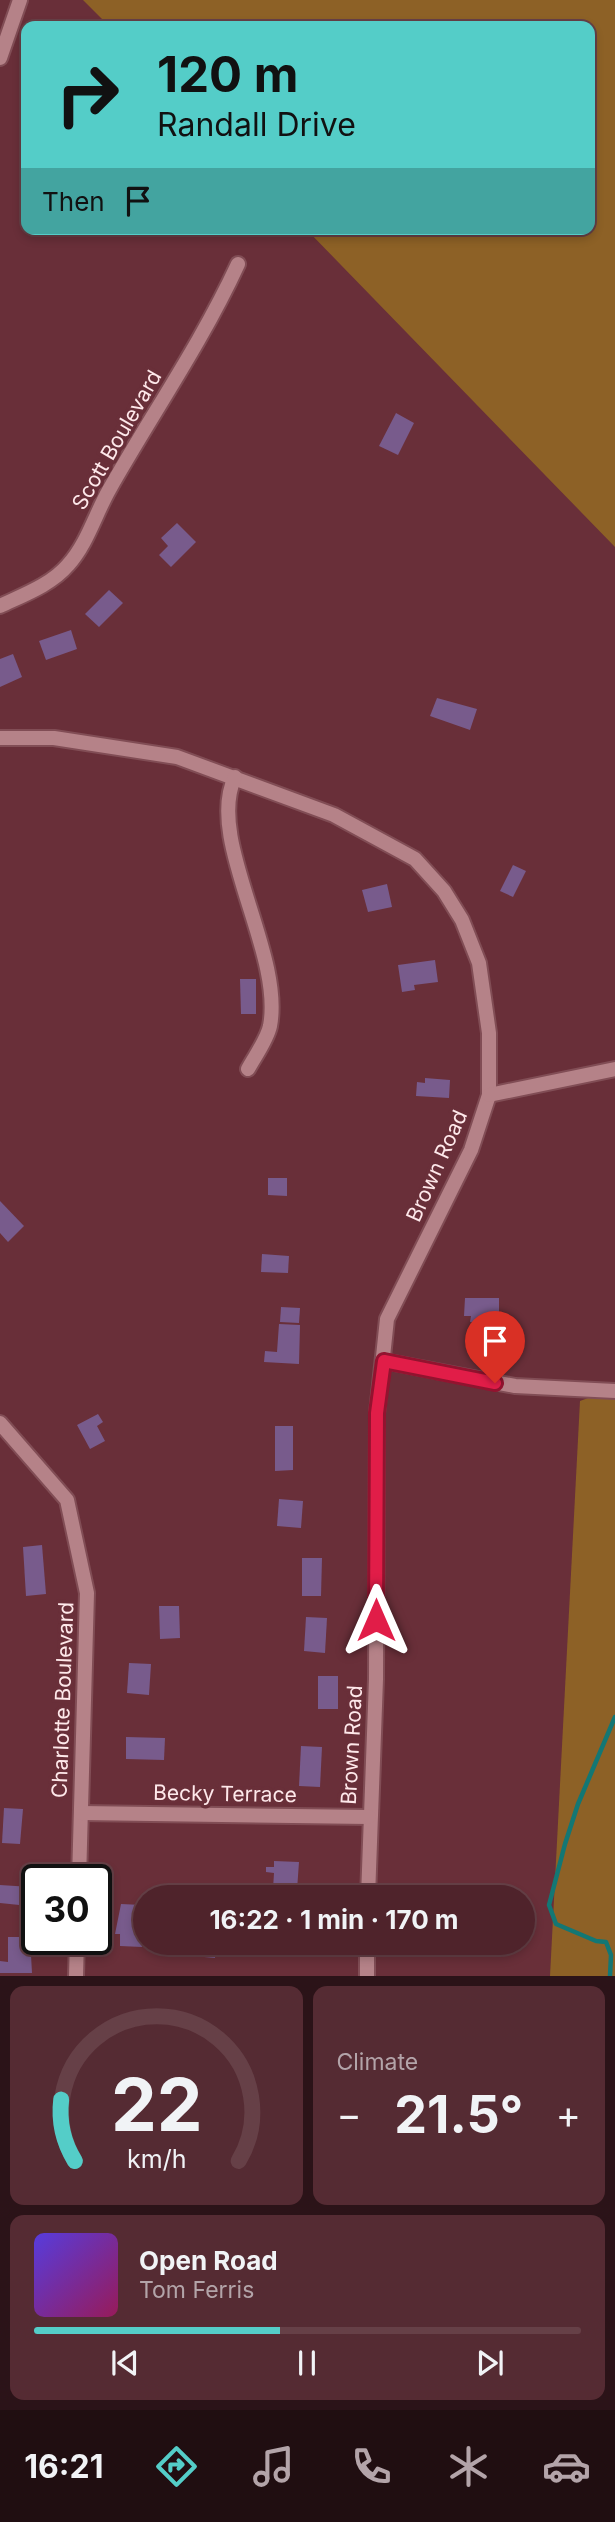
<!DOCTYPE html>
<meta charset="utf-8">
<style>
:root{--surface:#4f232b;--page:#552b33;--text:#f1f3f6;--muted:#b3a4a9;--line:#664047;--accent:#54cdc8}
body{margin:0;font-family:Inter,sans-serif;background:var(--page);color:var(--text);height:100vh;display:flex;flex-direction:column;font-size:26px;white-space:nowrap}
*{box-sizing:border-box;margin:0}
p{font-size:23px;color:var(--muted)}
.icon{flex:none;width:38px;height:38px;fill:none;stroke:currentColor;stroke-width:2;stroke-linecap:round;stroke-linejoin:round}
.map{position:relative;height:1976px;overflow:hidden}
.details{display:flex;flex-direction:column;gap:10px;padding:10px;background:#2b1318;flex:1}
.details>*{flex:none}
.top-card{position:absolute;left:21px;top:21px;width:574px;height:214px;border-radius:14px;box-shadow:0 4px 10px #0003,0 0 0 2px var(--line);background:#54cdc8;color:#111;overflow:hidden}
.speed{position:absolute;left:21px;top:1864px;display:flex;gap:14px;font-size:35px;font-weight:700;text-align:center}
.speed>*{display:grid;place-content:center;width:91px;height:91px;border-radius:50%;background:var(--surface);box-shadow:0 4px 10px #0003,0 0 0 2px var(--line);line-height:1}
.speed .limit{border:4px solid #111;border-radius:10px;background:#fff;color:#111}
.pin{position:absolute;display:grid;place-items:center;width:60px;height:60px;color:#fff;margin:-72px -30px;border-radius:50% 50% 50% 0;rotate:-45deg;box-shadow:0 0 7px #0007}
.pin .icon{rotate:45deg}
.me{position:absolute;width:77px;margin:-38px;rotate:0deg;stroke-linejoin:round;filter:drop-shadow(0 0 5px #0008)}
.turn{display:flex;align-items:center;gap:24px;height:147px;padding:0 21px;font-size:32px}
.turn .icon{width:91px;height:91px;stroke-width:2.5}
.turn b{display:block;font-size:49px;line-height:60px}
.then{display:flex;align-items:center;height:66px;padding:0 21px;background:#0003;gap:14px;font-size:26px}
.big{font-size:52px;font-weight:700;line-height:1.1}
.details .card{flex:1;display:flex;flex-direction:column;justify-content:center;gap:10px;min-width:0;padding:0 24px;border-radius:14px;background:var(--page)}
.details .dial{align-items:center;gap:0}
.dial svg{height:182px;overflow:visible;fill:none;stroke:var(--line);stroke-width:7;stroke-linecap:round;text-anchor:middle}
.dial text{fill:var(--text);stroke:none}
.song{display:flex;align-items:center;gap:21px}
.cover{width:84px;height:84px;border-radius:10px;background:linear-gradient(135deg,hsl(250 70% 55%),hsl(330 70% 35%))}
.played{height:7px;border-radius:4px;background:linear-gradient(90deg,var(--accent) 45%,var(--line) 45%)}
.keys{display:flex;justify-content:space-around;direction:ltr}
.heat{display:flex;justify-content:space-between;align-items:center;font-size:38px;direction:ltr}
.details .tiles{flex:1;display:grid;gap:10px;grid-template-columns:1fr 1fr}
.card:last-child{grid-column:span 2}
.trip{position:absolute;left:133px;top:1885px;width:402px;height:70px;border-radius:35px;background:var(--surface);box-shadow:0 4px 10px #0003,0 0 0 2px var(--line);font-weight:700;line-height:70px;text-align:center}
.tabs{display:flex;height:112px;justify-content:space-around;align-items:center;background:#200e11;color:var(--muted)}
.tabs .icon{width:49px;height:49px}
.tabs .current{color:var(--accent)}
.tabs b{font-size:32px;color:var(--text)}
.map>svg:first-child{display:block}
</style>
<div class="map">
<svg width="615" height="1976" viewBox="0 0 615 1976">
<rect width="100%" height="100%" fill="#692f39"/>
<!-- green -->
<g fill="#8d6126">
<path d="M83,0H615V547L306,229H590V26H109Z"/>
<path d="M615,1388V1976H550L580,1401Z"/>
</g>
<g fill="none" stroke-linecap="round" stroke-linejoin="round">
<!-- stream -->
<path stroke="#137774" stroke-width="4.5" d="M610,1976L611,1955L606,1942L596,1941L556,1924L549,1905L565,1844L578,1804L615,1717"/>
</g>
<!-- building -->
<g fill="#785b8c">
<path d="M396,413L414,423L398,455L379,446Z"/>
<path d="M177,523L196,542L171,567L159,555L168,546L161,538Z"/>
<path d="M109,590L123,603L99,627L85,614Z"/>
<path d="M71,630L77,649L46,660L39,641Z"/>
<path d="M13,654L22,677L0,687V659Z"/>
<path d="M437,698L477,709L470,730L430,716Z"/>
<path d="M513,865L526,871L513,897L500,891Z"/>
<path d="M387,884L392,907L368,912L362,890Z"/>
<path d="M435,960L438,982L414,985L415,990L402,992L398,965Z"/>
<path d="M240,979H256V1014H241Z"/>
<path d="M425,1078L450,1080L449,1098L416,1096L417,1082L425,1083Z"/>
<path d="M268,1178H287V1196L268,1195Z"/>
<path d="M0,1201L24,1226L8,1242L0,1233Z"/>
<path d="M262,1254L289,1256L288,1273L261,1272Z"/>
<path d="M465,1298H499V1316H481V1323L470,1322L471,1316H464Z"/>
<path d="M281,1307L300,1308L299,1323L280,1322Z"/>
<path d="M279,1324L300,1325L299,1364L264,1362L265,1351L277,1352Z"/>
<path d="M98,1414L103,1422L97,1426L105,1441L90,1449L77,1425Z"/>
<path d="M275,1426H293V1470L275,1471Z"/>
<path d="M279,1499L303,1501L301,1528L277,1526Z"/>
<path d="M42,1545L46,1594L26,1596L23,1547Z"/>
<path d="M302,1558H322L321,1596H302Z"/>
<path d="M159,1606H179L180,1638L160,1639Z"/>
<path d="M306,1617L327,1618L325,1653L304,1651Z"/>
<path d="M129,1663L151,1664L149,1695L127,1693Z"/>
<rect x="318" y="1676" width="20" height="33"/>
<path d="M126,1737L165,1738L164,1760L126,1759Z"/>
<path d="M301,1746L322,1747L320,1787L299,1786Z"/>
<path d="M4,1808L23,1809L20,1844L2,1843Z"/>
<path d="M274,1861L299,1862L297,1890L273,1889L274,1873L266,1872V1867H274Z"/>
<path d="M0,1885L31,1887L29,1906L0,1903Z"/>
<path d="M121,1904L142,1905L145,1934L142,1947L120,1946V1934H115Z"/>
<path d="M8,1937H30L32,1973H0V1961L8,1962Z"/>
<path d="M194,1942H216L215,1958L193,1956Z"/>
<rect x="269" y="1942" width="17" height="6"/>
</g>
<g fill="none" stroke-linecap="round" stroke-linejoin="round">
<defs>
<g id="minor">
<path d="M0,58L20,0"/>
<path d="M0,606C23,595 51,585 68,565C87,544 95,515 109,490C152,414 201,344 238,264"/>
<path d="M0,738H54L177,757L334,815L415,859L444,891L462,920L479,963L489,1033V1095L471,1150L387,1319L377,1413L376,1679L368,1897"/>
<path d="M235,777C205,839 284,952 270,1026C267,1040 255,1056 248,1069"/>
<path d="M489,1095L615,1069"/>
<path d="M384,1361L515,1386L615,1391"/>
<path d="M0,1423L67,1500L87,1593L79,1880"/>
<path d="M81,1813L369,1817"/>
<path d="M76,1976L77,1939"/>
<path d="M367,1976V1942"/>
</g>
</defs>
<!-- minor casing -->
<use href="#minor" stroke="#814d55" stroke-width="18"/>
<!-- minor -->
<use href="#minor" stroke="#b58288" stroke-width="14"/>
</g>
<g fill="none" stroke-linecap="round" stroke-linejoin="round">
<defs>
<path id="route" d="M376,1620L377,1413L384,1361L495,1383"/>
</defs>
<!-- route casing -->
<use href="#route" stroke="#92132f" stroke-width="18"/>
<!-- route -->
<use href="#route" stroke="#e11d48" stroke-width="12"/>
</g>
<g text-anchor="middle" stroke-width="7" stroke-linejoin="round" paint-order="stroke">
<!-- street labels -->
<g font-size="21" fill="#fee8ea" stroke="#692f39">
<text transform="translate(117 440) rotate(-60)" y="7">Scott Boulevard</text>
<text transform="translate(437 1166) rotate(-66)" y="7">Brown Road</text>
<text transform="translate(63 1700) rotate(-88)" y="7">Charlotte Boulevard</text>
<text transform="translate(352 1745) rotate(-87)" y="7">Brown Road</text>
<text transform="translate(225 1794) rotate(1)" y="7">Becky Terrace</text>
</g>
</g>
</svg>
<div class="speed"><div class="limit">30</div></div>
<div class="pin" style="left:495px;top:1383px;background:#d93025"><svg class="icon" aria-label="arrive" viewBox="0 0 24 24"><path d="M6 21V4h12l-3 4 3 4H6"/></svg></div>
<svg class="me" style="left:376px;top:1620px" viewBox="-20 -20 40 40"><path d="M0-17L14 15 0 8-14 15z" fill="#e11d48" stroke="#fff" stroke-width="4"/></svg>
<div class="trip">16:22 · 1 min · 170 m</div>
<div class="top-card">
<div class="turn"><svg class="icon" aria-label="right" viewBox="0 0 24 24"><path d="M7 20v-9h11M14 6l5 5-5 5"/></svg><div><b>120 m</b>Randall Drive</div></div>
<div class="then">Then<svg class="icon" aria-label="arrive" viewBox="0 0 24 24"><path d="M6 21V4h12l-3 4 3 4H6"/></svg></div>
</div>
</div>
<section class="details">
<div class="tiles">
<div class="card dial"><svg viewBox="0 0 100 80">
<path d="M14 69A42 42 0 1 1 86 69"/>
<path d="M14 69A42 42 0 0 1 8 42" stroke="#54cdc8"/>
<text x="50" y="56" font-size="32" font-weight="700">22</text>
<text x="50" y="72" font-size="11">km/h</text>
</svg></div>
<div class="card"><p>Climate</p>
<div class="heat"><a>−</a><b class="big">21.5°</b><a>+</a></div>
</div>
<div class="card">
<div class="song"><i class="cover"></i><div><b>Open Road</b><p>Tom Ferris</p></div></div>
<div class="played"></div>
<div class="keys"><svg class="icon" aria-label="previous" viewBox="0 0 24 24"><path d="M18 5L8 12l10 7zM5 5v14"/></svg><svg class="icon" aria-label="pause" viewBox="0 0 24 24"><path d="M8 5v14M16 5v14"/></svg><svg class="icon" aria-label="next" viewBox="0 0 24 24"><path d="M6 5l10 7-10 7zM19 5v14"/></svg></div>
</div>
</div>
</section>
<nav class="tabs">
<b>16:21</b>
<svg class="icon current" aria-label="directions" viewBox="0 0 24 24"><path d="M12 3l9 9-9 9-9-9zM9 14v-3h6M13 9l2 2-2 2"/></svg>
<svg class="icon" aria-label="music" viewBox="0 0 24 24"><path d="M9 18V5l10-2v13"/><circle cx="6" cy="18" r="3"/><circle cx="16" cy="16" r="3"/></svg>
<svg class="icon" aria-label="phone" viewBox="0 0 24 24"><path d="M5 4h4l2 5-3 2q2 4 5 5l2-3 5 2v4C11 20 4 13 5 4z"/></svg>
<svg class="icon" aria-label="climate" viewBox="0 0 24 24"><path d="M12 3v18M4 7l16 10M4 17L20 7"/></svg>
<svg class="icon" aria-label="car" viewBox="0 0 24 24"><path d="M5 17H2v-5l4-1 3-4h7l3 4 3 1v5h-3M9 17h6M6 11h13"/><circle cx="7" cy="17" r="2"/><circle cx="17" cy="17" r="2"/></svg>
</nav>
